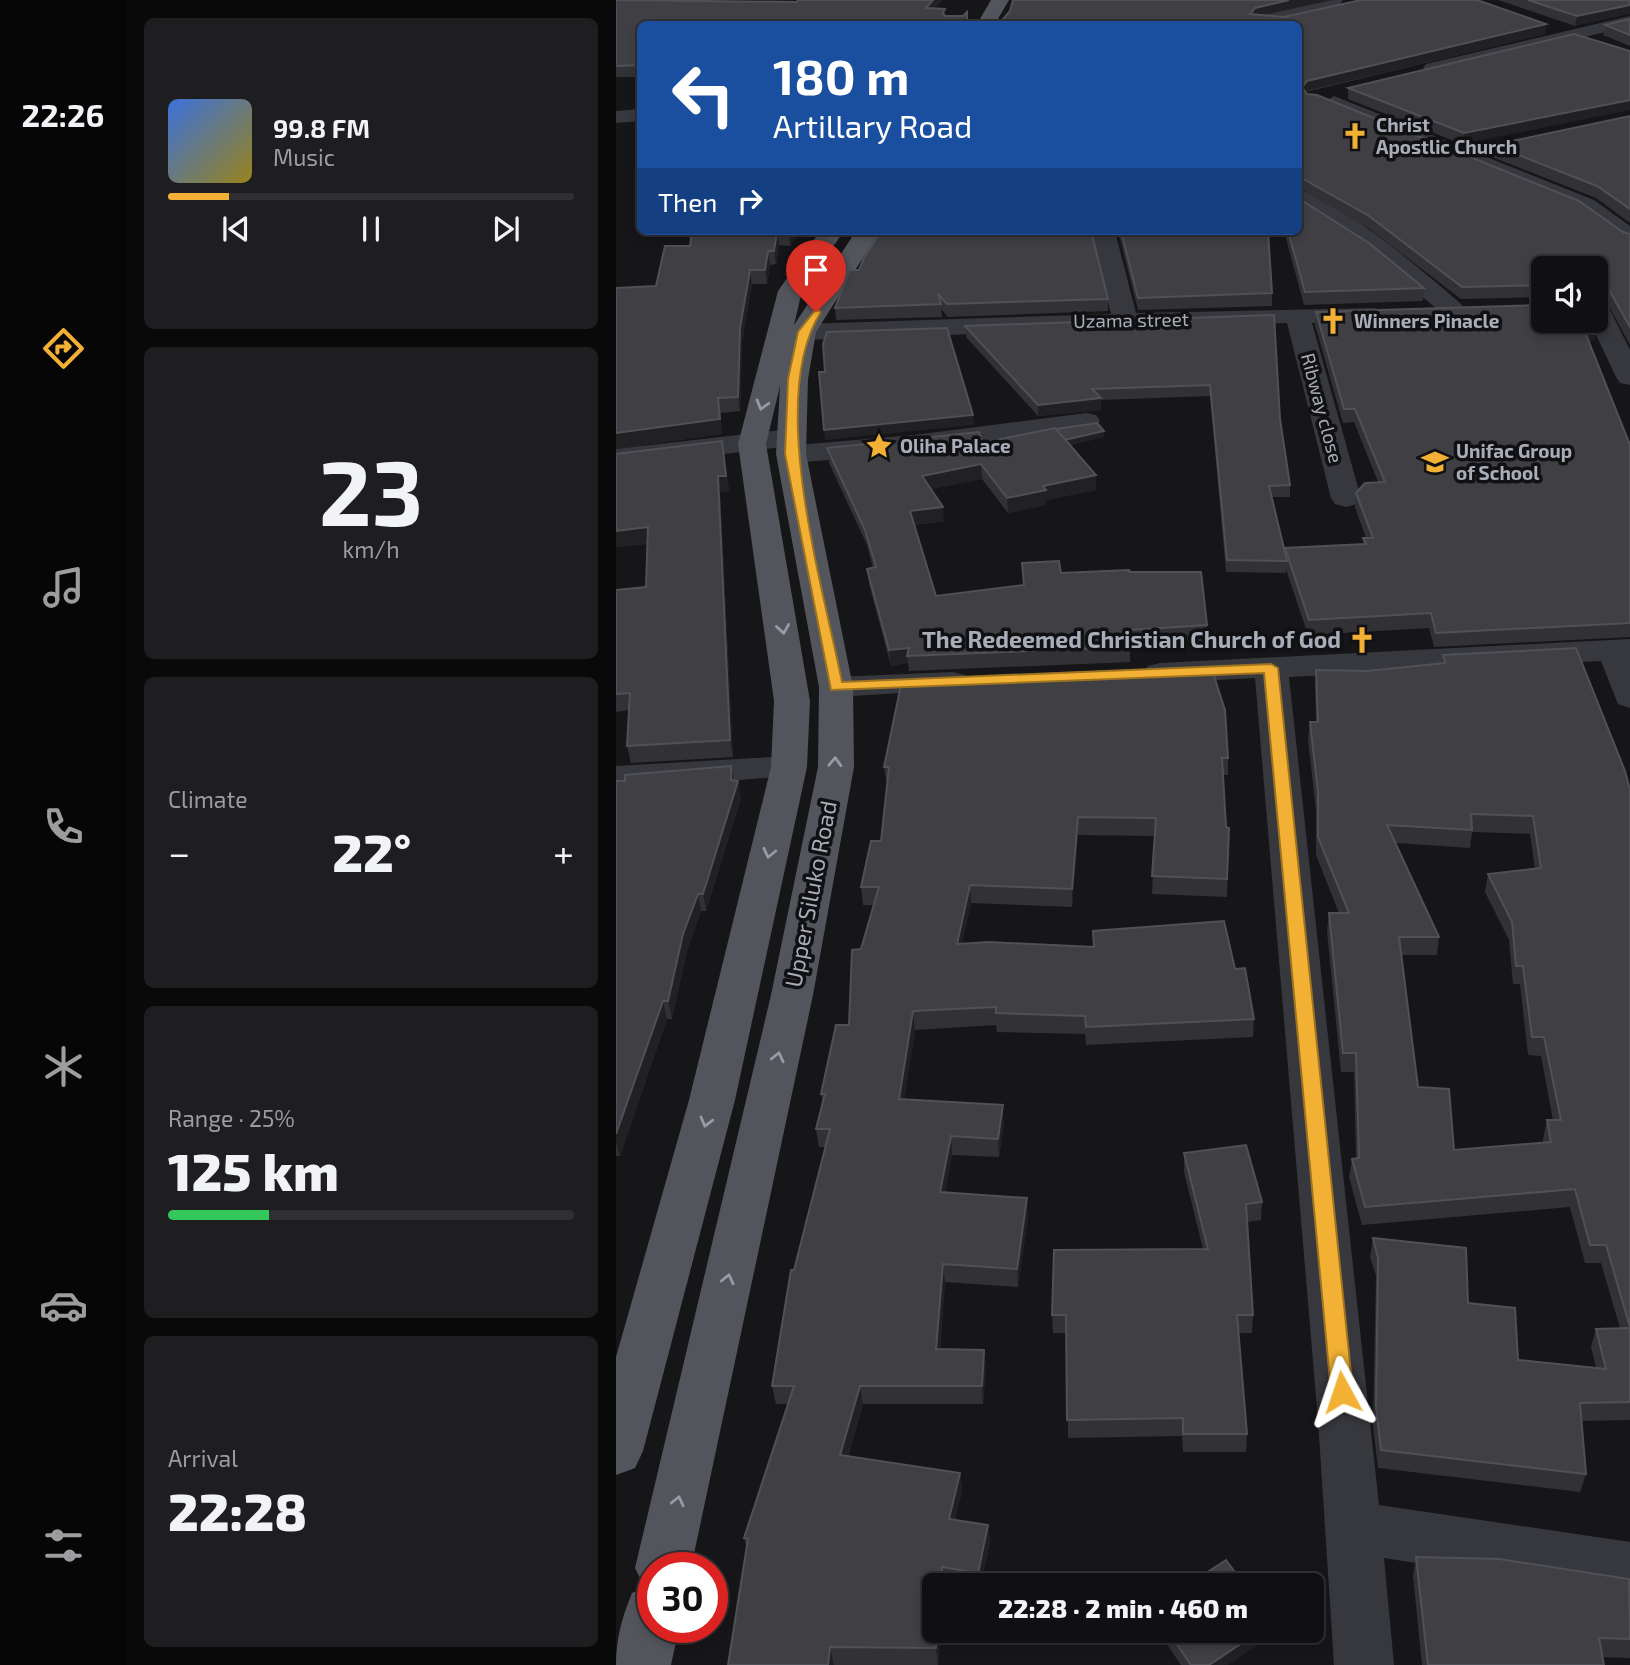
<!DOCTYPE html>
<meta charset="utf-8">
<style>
:root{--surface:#101012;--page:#1e1e20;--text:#f1f3f6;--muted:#9c9d9f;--line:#303032;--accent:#f2b134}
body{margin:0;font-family:"Exo 2",sans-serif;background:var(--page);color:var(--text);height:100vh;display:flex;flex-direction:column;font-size:26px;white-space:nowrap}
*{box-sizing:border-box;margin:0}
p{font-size:23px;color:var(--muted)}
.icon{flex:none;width:38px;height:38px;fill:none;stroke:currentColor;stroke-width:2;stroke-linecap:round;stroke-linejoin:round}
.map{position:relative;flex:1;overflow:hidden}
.side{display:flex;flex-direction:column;gap:18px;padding:18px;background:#09090a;width:490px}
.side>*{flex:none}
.top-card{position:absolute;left:21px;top:21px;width:665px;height:214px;border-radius:10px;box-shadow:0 4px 10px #0003,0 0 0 2px var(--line);background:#1a4fa0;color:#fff;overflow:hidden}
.controls{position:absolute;left:915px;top:256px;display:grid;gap:14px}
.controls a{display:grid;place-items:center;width:77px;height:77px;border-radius:10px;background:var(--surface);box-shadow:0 4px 10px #0003,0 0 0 2px var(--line);font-size:35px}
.speed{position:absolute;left:21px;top:1552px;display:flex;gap:14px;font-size:35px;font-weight:700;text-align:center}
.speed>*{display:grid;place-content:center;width:91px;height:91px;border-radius:50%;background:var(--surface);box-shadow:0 4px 10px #0003,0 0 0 2px var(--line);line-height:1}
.speed .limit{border:10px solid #d22;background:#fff;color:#111}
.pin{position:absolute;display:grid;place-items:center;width:60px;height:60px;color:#fff;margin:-72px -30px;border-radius:50% 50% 50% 0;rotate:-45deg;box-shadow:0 0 7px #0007}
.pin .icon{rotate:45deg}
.me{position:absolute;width:77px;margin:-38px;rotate:355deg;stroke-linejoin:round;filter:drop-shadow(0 0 5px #0008)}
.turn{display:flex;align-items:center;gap:24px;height:147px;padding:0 21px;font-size:32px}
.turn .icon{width:91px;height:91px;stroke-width:2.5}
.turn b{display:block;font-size:49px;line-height:60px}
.then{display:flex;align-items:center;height:66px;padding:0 21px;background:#0003;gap:14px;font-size:26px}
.big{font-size:52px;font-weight:800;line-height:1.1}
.side .tile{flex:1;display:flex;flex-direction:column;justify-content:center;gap:10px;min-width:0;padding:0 24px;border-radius:10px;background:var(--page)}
.side .dial{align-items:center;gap:0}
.dial b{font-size:91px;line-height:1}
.song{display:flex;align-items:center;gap:21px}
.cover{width:84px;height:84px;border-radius:10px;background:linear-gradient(135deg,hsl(220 70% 55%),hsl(50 70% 35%))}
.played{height:7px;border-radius:4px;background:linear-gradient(90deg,var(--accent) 15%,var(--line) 15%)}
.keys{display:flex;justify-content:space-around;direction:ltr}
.heat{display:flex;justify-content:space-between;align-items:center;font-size:38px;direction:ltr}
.charge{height:10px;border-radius:5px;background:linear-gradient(90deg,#34c759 25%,var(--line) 0)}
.trip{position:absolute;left:306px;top:1573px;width:402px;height:70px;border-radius:10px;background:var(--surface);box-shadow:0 4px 10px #0003,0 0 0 2px var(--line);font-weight:800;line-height:70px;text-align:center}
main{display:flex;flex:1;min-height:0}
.tabs{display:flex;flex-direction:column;width:126px;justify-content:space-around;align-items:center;background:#060607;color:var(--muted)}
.tabs .icon{width:49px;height:49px}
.tabs .selected{color:var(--accent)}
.tabs b{font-size:32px;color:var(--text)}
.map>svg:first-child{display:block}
</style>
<main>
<nav class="tabs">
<b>22:26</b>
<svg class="icon selected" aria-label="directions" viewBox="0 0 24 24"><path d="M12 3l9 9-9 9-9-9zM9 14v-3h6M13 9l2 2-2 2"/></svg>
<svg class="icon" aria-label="music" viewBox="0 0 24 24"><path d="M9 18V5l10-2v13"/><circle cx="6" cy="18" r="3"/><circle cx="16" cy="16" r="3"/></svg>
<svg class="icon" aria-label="phone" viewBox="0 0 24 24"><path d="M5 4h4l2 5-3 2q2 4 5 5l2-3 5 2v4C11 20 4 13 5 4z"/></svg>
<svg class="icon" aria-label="climate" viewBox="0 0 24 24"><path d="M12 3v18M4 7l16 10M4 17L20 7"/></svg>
<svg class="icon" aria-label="car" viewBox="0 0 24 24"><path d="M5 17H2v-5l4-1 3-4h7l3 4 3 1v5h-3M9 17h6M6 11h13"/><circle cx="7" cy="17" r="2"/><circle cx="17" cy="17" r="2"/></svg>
<svg class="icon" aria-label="filters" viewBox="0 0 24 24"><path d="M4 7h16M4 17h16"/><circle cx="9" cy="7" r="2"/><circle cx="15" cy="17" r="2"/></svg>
</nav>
<section class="side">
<div class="tile">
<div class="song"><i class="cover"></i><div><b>99.8 FM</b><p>Music</p></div></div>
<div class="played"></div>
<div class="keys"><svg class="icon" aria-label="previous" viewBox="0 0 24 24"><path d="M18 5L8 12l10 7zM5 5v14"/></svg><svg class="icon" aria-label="pause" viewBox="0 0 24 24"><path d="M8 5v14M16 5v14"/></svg><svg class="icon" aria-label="next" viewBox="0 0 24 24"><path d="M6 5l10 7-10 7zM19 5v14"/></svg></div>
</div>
<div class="tile dial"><b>23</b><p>km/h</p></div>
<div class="tile"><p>Climate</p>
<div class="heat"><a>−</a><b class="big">22°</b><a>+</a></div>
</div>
<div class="tile"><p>Range · 25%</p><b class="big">125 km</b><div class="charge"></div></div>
<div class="tile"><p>Arrival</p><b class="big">22:28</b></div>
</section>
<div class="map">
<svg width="1014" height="1665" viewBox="0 0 1014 1665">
<rect width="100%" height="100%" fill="#161618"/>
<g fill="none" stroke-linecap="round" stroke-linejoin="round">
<!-- minor -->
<g fill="#37383d" fill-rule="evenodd">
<path d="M694,0H727L724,4L634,24H603L606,20Z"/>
<path d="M1014,16V26L817,74L807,68L810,64Z"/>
<path d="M718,96L978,200L1014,226V244L1006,242L962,210L711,106L708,102Z"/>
<path d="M24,109V121L0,123V111Z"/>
<path d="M682,190C726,201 808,272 844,303L848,308L844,313H826L753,253L682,207Z"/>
<path d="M475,231H499L520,313L760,308L764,313L760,318L696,323L745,498L741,504L730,507L719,504L715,498L671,323L187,340L178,338L174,332L178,326L187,324L495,314Z"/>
<path d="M980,300L989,303L993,308L1014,350V385L1004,383L1000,377L973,320H980Z"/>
<path d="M470,413L480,415L484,421L480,427L298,453L175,463L165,460L160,454L166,447L0,467V449L174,429L184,432L188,438L181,445L298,435Z"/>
<path d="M1014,639V708L1002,704L985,661L673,677L763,1505L1014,1542V1596L768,1558L778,1665H718L702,1420L639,678L544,683L532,680L527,673L532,666L544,663Z"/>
<path d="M337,672L349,675L354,682L349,689L220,697L208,694L203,687L208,680L220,677Z"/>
<path d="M173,756L186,759L191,767L186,775L0,790V766Z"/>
</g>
<!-- major -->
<g fill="#53555c" fill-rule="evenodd">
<path d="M375,0H393L379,24H361Z"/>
<path d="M204,231H228L186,291L178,325L240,231H264L200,332L192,379L190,454L237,687L238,767L197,995L75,1568H37V1628H63L55,1665H0C0,1639 6,1617 16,1593L29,1588L19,1568L155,995L202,767L203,687L160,454L164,386L150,444L194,701L191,767L119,1100L27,1451L19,1468L0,1475V1357L73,1100L155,767L158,701L122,444L162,291Z"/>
</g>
</g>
<!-- wall -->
<g fill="#323236" fill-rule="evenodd">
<path d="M0,0L180,2L326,0L319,8L329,16H347L351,12L352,24H24V77H0Z"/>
<path d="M397,0H716L648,15L930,24L929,34L690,92L691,94L1007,232L1014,234V345L990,301L980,298L928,268V297L845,299L752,228L682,188V24L394,11Z"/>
<path d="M882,0H1014L959,26Z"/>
<path d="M1014,19V46L987,35L989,25Z"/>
<path d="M1014,51L846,144L732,99V88Z"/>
<path d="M1014,116V223L980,198L876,157L877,145Z"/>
<path d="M76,231H184L174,246L163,245L160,264L154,265L151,284H136L126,342L124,411L104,413L106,434L0,449V288L40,286L74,246Z"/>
<path d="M502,231H652L656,293V306L522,310Z"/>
<path d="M668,231H682L808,288L807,301L688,305Z"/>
<path d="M234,270L492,299V311L332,317L325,309L326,317L220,320L219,308Z"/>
<path d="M700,312L979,339L973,342L1014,445V637L818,647L813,628L692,635L670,569V573L610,572L594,396L485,400V410L422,416L350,337L349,326L658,315L664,419L674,485V497H656L669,552V548L747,544V538H750L739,507L740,493L762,482L738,422L727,423L699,325Z"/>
<path d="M440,429L488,431V437L454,445L480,475V490L430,500V505L392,513L366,479L315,489L328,521L298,525L320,596L408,585L406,563L445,573L514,572L591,625L590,641L514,645V662L293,671L292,663L275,666L253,584L251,569L257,568L251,545L213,463L211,448L366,443Z"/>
<path d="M106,441L113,491L104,492L117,757L15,763L11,746L13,710L0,712V590L30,587L31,544L0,547V454Z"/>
<path d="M827,655L1014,790V1420L965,1421L970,1474L964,1492L762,1468L757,1426L760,1276L754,1257L757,1238L852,1303L902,1360L980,1368L975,1347L980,1329L1004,1328L985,1263H969L954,1207L746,1225L733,1177L736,1159H740L738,1072H725L711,931L713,913H723L700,855V810L692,740L694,722H700L699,687L700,670L751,671L826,663ZM856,832L914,834L919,869L872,874L869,892L893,940L897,984H904L912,1055L925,1056L937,1120H931L927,1139V1143L838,1150L802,1087L785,955H821L823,937L780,843L854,848Z"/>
<path d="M612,758V775H607L610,827L613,828L611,897L536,894L539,836L462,835L456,907L355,903L346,943L477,947V931L619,969L638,1019L637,1037L470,1045L469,1034L381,1032L380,1025L299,1030L288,1100L388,1124L383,1157L336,1155L329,1193L412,1217L402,1287L329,1282L324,1349L368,1350L370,1368L367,1404H247L232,1457L344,1473L346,1491L339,1520L372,1525L374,1543L364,1586H318V1631H325L322,1665H112L131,1549L128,1538L172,1404H160L156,1386L178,1270L210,1147H203L200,1129L207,1103L205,1094L233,1025L245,949L258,905H247L245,887L265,841L271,785L268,767Z"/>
<path d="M117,780L125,798L90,911H85L71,951L56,1019H51L4,1156H0V781Z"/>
<path d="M568,1153L646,1202L645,1220L631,1222L637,1315L636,1333H622L631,1434L630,1452H567L566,1436L452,1438L451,1333H437L436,1315L587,1249L568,1172Z"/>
<path d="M800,1557L1014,1582V1658L986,1657L988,1665H806L797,1576Z"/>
<path d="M542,1631H655V1636L611,1665H565Z"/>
</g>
<!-- shaded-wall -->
<g fill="#212124">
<path d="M317,0H326L311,19L310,8Z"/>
<path d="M673,0H716L638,17L634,14L639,8Z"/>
<path d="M1014,5V14L959,26L961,16Z"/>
<path d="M930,24L929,34L690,91L685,98L686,87L691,81Z"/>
<path d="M1014,100V110L846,144L848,133Z"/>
<path d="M174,231H184L174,246L173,233Z"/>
<path d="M161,232L163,245L160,264L158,251Z"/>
<path d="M152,251L154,265L151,284L149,270Z"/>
<path d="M134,270L136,284L126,342L124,411L122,397L124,328Z"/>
<path d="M981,326L979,339L967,345L969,332Z"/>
<path d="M102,398L106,434L0,449V433Z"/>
<path d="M485,398V410L422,416V405Z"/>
<path d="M357,415L358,425L209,440L208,430Z"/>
<path d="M488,431V437L449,446V440Z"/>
<path d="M106,441L113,491L104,492L117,757L114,740L102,476Z"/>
<path d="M365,464L366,479L307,491L306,476Z"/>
<path d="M480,475V490L430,500V505L392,513L391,498L427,486Z"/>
<path d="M327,507L328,521L295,525L294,511Z"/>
<path d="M32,527L35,543L0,547V531Z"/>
<path d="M293,648L291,656L292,663L275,666L273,650Z"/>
<path d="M115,766L118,783L122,781L125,798L90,911L87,894L115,780Z"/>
<path d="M462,817V835L456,907V889Z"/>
<path d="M354,885L355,903L342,962L341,944Z"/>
<path d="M82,894L85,911L71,951L56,1019L52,1001L67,934Z"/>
<path d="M47,1001L51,1019L4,1156L0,1143V1134Z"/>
<path d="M297,1011L299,1030L285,1118L283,1099Z"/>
<path d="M387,1105L388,1124L383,1157L382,1139Z"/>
<path d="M335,1136L336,1155L326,1211L324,1192Z"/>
<path d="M411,1198L412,1217L402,1287L401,1269Z"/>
<path d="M327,1264L329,1282L322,1368L320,1349Z"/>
<path d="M368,1350L370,1368L367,1404L366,1386Z"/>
<path d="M244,1386L247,1404L227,1473L224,1455Z"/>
<path d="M344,1473L346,1491L335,1537L333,1519Z"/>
<path d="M372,1525L374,1543L364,1586H363L362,1573Z"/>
<path d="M326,1567L328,1586H325Z"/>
<path d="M321,1631H325L322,1665L320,1648Z"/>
<path d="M644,1631H655V1636L611,1665H593Z"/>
<path d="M214,1647L218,1665H212Z"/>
</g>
<!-- building -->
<g fill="#3f3f44" stroke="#4f5156" stroke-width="2" fill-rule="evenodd">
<path d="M0,0L180,2L183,0H317L310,8L329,9L327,13L329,16H347L351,12V24H24V65L0,66Z"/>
<path d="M397,0H673L639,8L634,14L668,17L745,0H861L930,24L691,81L686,87L691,94L701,95L963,201L1007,232L1014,234V327L992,288L981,285L980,297V268H928V285L846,287L753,216L682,176V24H383L394,11Z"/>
<path d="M912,0H1014V5L961,16Z"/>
<path d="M1014,19V35L989,25Z"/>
<path d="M958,34L1014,51V100L848,133L732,88Z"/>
<path d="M1014,116V209L981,186L877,145Z"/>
<path d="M682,198L753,243L808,288L689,292L672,231H682Z"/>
<path d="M76,231H174L173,233L161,232L158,251H152L149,270H134L124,328L122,397L102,398L104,419L0,433V288L40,286L49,246H74Z"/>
<path d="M265,231H475L492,299L331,304L322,294L325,304L219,308L234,270H243L248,258Z"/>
<path d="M505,231H652L656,293L522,298Z"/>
<path d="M928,305V320H979L981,326L969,332L1014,445V623L820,633L815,613L693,620L669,548L750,544L747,538H757L740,493L749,483L769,482L739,409H728L700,312Z"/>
<path d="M658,315L664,419L674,485L653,486L671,561L611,560L594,385L476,389L485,398L422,405L349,326Z"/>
<path d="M331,328L357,415L208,430L203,372H209L207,344L211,332Z"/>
<path d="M481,423L488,431L449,440L440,429Z"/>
<path d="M439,428L480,475L427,486L430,490L391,498L365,464L306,476L327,507L294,511L320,596L408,585L406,563L443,561L445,573L513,570L514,572H585L591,625L514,630V647L291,656L293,648L273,650L251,569L260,567L249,530L211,448L363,432L366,443Z"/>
<path d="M106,441L110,476H102L114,740L11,746L14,693L0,694V590L30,587L32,527L0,531V454Z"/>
<path d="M960,648L1009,771L1014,790V1327L990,1245H974L959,1189L749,1207L736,1159L743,1158L740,1053H727L713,913H733L702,837V792L694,722H702L700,670L751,671L829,663L827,655ZM855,814L917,816L925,868L872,874L896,922L900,966H907L916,1037H928L945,1120H931L935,1142L838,1150L833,1089L802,1087L783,937H823L771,825L856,830Z"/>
<path d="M595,667L609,710L612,758H606L610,827L613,828L611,879L536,876L540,818L462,817L456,889L354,885L341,944L373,942L478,947L477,931L608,921L619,969L629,968L638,1019L470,1027L469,1016L380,1013V1007L297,1011L283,1099L387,1105L382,1139L335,1136L324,1192L411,1198L401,1269L327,1264L320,1349L368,1350L366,1386H244L224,1455L344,1473L333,1519L372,1525L362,1573L326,1567L325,1586H318V1631H321L320,1648L214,1647L212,1665H112L132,1539L128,1538L178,1386H156L175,1270H178L214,1129H200L209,1094H205L220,1025H233L236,950L245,949L263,887H245L255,841H265L273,767H268L286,680Z"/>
<path d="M115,766V780L122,781L87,894H82L67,934L52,1001H47L0,1134V781H9V775Z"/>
<path d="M630,1145L646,1202L630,1204L637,1315H621L631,1434H567V1418L451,1420L450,1315H436L438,1250L592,1249L568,1153Z"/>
<path d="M757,1238L850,1248L852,1303L899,1308L902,1360L990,1369L980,1329L1014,1328V1402L964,1403L970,1474L765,1450L760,1407L762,1258Z"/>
<path d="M800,1557L883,1559L1013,1579L1014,1639L983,1638L988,1665H812Z"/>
<path d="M610,1560L629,1586H570Z"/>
<path d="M552,1631H644L593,1665H575Z"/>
</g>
<!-- one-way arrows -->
<defs><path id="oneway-chevron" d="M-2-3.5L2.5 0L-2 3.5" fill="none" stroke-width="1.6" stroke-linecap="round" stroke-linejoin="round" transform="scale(1.75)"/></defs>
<g stroke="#979ba6">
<use href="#oneway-chevron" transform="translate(146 405) rotate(106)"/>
<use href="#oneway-chevron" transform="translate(167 629) rotate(81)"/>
<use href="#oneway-chevron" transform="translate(219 762) rotate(-88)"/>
<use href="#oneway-chevron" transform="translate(153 853) rotate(103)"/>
<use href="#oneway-chevron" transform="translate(162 1057) rotate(-77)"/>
<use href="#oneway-chevron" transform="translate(90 1122) rotate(105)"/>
<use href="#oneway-chevron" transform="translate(112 1279) rotate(-77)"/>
<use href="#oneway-chevron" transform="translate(62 1501) rotate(-77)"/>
</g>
<!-- route -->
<path fill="#f2b134" stroke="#9d7322" stroke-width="2" d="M200,309L205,312C150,397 207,586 226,682L655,664L662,668L737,1392L734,1399L726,1402L718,1399L715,1392L648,673L215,690L169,454L172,379L182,332Z"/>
<!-- icons -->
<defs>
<symbol id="church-bare" viewBox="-9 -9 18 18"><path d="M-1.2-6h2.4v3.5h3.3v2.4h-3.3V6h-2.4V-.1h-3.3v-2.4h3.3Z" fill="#f2b134" stroke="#111113" stroke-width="2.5" paint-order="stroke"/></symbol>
<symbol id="sight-bare" viewBox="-9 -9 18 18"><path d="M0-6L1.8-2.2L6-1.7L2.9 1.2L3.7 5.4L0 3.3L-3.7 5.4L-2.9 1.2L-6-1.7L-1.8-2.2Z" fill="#f2b134" stroke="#111113" stroke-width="2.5" paint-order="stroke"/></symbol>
<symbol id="school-bare" viewBox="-9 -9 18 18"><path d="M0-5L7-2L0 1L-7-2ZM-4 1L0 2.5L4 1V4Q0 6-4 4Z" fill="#f2b134" stroke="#111113" stroke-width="2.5" paint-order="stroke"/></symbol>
</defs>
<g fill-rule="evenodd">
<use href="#church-bare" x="720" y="117" width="38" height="38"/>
<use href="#church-bare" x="698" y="302" width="38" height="38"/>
<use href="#sight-bare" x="244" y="427" width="38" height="38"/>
<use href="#school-bare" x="800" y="443" width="38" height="38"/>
<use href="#church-bare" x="727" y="621" width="38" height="38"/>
</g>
<g text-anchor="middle" stroke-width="7" stroke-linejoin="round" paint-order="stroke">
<!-- far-poi labels -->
<g font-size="19" font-weight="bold" fill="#a8adb8" stroke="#111113" text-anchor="start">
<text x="760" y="132">Christ<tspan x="760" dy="22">Apostlic Church</tspan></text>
<text x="738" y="328">Winners Pinacle</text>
<text x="284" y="453">Oliha Palace</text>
<text x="840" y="458">Unifac Group<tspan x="840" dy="22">of School</tspan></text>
</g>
<!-- far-street labels -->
<g font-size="19" fill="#a8adb8" stroke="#111113">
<text transform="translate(515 320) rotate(-1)" y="7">Uzama street</text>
<text transform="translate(706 408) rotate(75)" y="7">Ribway close</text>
</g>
<!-- poi labels -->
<g font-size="23" font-weight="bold" fill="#a8adb8" stroke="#111113" text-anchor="end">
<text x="725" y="648">The Redeemed Christian Church of God</text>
</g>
<!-- street labels -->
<g font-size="23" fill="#a8adb8" stroke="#111113">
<text transform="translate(195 894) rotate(-79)" y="8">Upper Siluko Road</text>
</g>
</g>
</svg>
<div class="controls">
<a><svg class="icon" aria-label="sound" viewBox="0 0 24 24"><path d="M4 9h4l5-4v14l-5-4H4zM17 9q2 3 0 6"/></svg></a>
</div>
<div class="speed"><div class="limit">30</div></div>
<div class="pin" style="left:200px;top:312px;background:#d93025"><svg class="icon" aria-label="arrive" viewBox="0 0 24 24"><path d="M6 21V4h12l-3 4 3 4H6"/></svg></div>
<svg class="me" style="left:726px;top:1392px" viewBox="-20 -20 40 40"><path d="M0-17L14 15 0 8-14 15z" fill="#f2b134" stroke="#fff" stroke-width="4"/></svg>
<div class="trip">22:28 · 2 min · 460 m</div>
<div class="top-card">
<div class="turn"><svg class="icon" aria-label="left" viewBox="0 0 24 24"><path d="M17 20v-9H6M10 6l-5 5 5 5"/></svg><div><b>180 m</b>Artillary Road</div></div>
<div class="then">Then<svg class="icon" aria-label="right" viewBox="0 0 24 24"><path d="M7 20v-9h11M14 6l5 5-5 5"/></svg></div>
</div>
</div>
</main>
